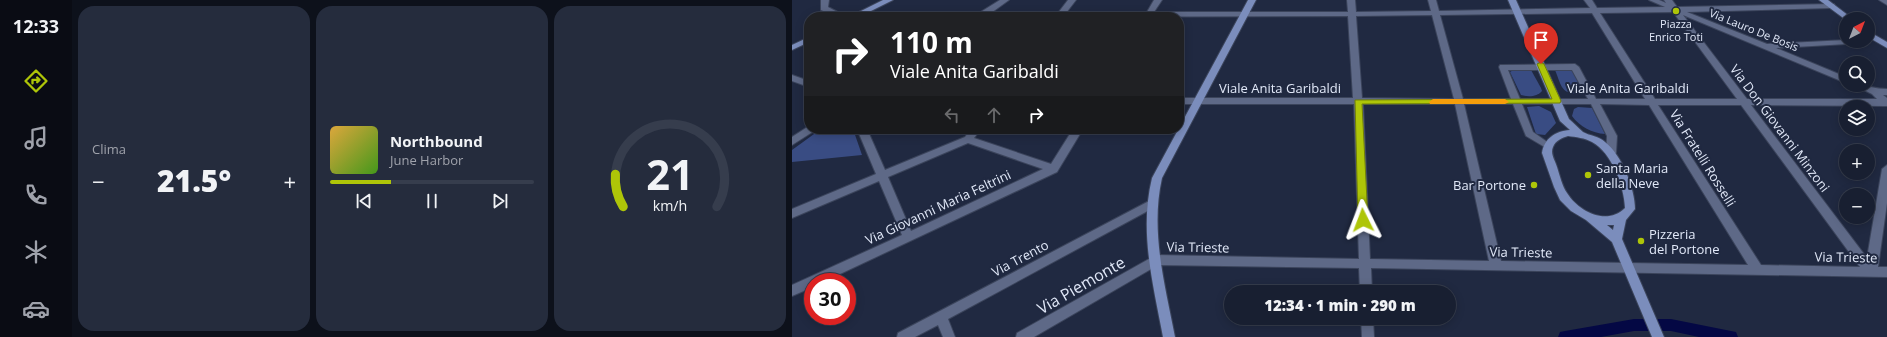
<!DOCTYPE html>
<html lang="it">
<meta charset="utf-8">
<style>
:root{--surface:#181f31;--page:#252c3d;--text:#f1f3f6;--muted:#9fa2ab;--line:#363d4d;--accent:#aec508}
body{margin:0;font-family:"Open Sans",sans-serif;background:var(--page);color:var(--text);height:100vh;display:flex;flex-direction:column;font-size:15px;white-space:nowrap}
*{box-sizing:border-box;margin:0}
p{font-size:13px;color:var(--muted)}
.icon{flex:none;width:22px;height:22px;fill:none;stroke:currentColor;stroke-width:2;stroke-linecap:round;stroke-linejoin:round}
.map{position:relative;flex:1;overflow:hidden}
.panel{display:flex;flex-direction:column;gap:6px;padding:6px;background:#0d111b;width:720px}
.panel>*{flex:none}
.banner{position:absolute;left:12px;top:12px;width:380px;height:122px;border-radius:16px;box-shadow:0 2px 10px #0003,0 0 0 1px var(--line);background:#202124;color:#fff;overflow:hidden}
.needle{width:26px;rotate:42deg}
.controls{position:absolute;left:1047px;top:12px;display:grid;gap:8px}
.controls a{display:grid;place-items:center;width:36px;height:36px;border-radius:50%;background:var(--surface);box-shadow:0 2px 10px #0003,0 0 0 1px var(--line);font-size:20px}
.speed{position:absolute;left:12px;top:273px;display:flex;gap:8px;font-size:20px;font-weight:700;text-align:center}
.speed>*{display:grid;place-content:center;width:52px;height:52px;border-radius:50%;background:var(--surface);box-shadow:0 2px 10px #0003,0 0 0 1px var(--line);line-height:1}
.speed .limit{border:6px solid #d22;background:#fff;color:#111}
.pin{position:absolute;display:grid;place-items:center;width:34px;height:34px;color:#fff;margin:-41px -17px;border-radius:50% 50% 50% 0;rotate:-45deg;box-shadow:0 0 4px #0007}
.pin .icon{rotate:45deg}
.me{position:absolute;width:44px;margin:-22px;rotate:357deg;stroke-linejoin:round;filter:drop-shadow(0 0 3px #0008)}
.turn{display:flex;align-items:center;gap:14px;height:84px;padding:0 20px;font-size:18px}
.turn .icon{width:52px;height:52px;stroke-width:2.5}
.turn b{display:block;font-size:28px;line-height:34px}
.lanes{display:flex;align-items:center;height:38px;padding:0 20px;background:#0003;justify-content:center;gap:20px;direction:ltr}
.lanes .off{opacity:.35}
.big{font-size:30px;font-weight:800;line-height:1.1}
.panel .tile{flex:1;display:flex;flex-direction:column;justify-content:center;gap:6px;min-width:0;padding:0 14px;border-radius:16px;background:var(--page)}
.panel .dial{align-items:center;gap:0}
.dial svg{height:104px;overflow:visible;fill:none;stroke:var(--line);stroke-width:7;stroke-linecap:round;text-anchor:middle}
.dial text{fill:var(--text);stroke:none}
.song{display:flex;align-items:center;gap:12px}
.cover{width:48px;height:48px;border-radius:6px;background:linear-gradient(135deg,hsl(40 70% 55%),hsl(100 70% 35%))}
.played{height:4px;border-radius:2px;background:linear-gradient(90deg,var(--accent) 30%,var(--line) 30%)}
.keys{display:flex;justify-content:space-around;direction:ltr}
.heat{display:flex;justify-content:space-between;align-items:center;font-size:22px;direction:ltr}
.panel .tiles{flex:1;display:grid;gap:6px;grid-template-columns:repeat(3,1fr)}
.trip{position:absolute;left:432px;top:285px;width:232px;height:40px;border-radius:20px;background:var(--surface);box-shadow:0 2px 10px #0003,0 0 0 1px var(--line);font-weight:800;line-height:40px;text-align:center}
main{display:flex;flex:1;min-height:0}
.tabs{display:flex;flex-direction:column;width:72px;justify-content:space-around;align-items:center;background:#0a0c14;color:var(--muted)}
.tabs .icon{width:28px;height:28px}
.tabs .selected{color:var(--accent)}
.tabs b{font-size:18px;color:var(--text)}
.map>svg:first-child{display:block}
</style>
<main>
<nav class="tabs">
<b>12:33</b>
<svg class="icon selected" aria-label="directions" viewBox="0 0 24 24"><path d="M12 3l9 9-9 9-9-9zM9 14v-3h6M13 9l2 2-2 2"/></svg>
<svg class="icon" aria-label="music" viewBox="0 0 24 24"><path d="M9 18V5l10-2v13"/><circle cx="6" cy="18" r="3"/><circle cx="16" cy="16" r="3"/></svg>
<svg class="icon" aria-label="phone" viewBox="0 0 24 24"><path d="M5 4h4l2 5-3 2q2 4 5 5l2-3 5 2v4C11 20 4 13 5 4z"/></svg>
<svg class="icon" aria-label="climate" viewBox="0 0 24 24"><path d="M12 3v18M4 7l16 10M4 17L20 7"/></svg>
<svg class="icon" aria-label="car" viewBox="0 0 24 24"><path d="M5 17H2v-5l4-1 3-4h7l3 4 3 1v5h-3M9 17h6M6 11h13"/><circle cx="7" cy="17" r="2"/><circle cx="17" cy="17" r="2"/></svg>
</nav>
<section class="panel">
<div class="tiles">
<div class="tile"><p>Clima</p>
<div class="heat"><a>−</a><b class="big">21.5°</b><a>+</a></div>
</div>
<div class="tile">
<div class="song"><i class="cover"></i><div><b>Northbound</b><p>June Harbor</p></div></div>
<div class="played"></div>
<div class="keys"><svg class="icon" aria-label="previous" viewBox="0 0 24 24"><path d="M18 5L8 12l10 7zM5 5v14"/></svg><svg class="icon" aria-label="pause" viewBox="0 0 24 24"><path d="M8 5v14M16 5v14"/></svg><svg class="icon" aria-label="next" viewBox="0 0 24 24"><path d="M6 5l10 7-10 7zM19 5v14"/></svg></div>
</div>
<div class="tile dial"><svg viewBox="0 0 100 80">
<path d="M14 69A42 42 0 1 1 86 69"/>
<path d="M14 69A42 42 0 0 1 8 44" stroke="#aec508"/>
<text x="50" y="56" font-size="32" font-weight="700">21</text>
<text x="50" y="72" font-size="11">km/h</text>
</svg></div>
</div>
</section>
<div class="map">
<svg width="1095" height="337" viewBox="0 0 1095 337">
<rect width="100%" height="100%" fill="#202941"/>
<!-- green -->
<g fill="#394c83">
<path d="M723,69L739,70L749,88L750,91C745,97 736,97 729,95L718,72Z"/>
<path d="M763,70H780L793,94C769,94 771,90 763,70Z"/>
<path d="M747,106L759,112L764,123L753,135L744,134L735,107Z"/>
<path d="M786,107L800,108L813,134C800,133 788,127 780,116L782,109Z"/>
<path d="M29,129H61L70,155L0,162V150Z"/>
</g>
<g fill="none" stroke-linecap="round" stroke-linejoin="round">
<!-- canal -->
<path fill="#040844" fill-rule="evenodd" d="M842,319H879L944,332L946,337H907L879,331H842L809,337H766L768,332L773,331Z"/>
<defs>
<g id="street">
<path d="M29,0H37L36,7L55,17H45L29,10Z"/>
<path d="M208,0H217L199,13H266L276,0H284L274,13L355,12L362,0H370L362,12H556L555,0H563L564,12L639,11L636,0H644L647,11L798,8L792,0H800L805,8L873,7L857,0H867L874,3L872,0H880L885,7L1042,4L1043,6L1039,8L895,12L975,44L1054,40V41H1076L1072,43L984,48L1054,77V83L891,15L955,99H1085L1080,94L1062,85C1074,85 1083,89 1095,89V95H1091L1095,98V106L959,105L1075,258L1090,169L1095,165V203L1086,267H1095V277L579,268L580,292H568L567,268L366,265L242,337H224L225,333L364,255L567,259L562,104H387V98H561L556,16L186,17L187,13ZM881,12L945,99H863L808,13ZM800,13L853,99H804L787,67L783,64L708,65L707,67L719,99H671L648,15ZM640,15L662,99L570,98L564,16ZM716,70H780L796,99H728ZM571,104H663L697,261L578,259ZM672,104H721L734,136L756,149L761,146L741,132L730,104H799L815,136L814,153L819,156L824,153L825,136L808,104L857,105L956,265L709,261ZM866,105H949L1068,267L969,265Z"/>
<path d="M1087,0H1095V5Z"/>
<path d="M0,75L17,81V87L0,81Z"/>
<path d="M17,126V129H24L22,131L0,145V137Z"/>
<path d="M65,129H75L93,170L173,137L179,129H189L182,138L259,164L281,129H291L265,172L31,282H21V287L0,296V285L110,235L87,181L0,218V209L84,174ZM176,143L251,169L119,231L96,177Z"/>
<path d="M359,200L363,201L364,204L363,207L156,319L163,337H151L146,325L123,337H105L106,333Z"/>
<path d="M569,318H581L582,337H570Z"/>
</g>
<g id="secondary">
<path d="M91,0H101L67,17H57Z"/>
<path d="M456,0H464L370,178C358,231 373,285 383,337H371C361,284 347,231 360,178Z"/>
<path d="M716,0H724L777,119C782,123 786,128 791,132C798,136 807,136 813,142C830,155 843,189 843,209L834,220L830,239L872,337H860L820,242L794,220L779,211L768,200L762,187L750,153C752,139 763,131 778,130L768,121ZM776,136C784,137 793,138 800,142C820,153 832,186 833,208C815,226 787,212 775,193C770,186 768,176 765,167C763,160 758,154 761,147C764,140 770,138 776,136ZM815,225H822L821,230Z"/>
<path d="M1027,0H1036L1061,19H1054V20Z"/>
<path d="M1076,31L1095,42V48L1076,37Z"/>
<path d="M17,37V42L0,50V45Z"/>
</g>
</defs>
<!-- street casing -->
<use href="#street" stroke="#3b445b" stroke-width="2"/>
<!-- secondary casing -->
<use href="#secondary" stroke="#3b445b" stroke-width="2"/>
<!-- street -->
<use href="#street" fill="#5e6987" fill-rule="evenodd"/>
<!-- secondary -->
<use href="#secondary" fill="#7b8dbc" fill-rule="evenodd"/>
</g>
<!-- route -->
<path fill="#aec508" stroke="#718005" d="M749,62L752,64L769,101L768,103L570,104L576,220L575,223H568L566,220L563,100L760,99L745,64Z"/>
<!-- slow -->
<path fill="#f59e0b" d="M641,99H713L717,102L713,104H638L637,102Z"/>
<!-- markers -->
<g fill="#aec508" stroke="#202941" stroke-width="1.5">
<circle cx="884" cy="11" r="4"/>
<circle cx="796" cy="175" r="4"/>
<circle cx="742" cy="185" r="4"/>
<circle cx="849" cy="241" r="4"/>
</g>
<g text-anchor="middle" stroke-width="4" stroke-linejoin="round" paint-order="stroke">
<!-- far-poi labels -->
<g font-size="11" fill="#e1e8f8" stroke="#202941">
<text x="884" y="28">Piazza<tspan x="884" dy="13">Enrico Toti</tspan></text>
</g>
<!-- far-street labels -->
<g font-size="11" fill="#e1e8f8" stroke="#202941">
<text transform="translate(962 30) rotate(22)" y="4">Via Lauro De Bosis</text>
</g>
<!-- street labels -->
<g font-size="13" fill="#e1e8f8" stroke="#202941">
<text x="488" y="93">Viale Anita Garibaldi</text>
<text x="836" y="93">Viale Anita Garibaldi</text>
<text transform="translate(988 128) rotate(53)" y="5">Via Don Giovanni Minzoni</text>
<text transform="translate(911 158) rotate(58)" y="5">Via Fratelli Rosselli</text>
<text transform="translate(146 207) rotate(-25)" y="5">Via Giovanni Maria Feltrini</text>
<text transform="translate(406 247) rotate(1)" y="5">Via Trieste</text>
<text transform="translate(729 252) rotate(1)" y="5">Via Trieste</text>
<text transform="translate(1054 257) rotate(1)" y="5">Via Trieste</text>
<text transform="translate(228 258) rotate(-28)" y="5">Via Trento</text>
</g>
<!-- poi labels -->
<g font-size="13" fill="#e1e8f8" stroke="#202941" text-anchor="start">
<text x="804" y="173">Santa Maria<tspan x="804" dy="15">della Neve</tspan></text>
<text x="734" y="190" text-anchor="end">Bar Portone</text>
<text x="857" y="239">Pizzeria<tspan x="857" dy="15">del Portone</tspan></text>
</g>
<!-- near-street labels -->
<g font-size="16" fill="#e1e8f8" stroke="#202941">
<text transform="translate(289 285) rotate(-30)" y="6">Via Piemonte</text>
</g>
</g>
</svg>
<div class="controls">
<a><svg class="needle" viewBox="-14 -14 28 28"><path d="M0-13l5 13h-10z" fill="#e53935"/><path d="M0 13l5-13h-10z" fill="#9fa2ab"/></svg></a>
<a><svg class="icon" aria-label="search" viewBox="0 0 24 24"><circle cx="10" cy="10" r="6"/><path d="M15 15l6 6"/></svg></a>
<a><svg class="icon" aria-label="layers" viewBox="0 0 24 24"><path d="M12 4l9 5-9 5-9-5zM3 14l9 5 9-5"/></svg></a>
<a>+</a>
<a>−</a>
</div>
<div class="speed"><div class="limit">30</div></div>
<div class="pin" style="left:749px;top:64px;background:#d93025"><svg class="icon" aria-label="arrive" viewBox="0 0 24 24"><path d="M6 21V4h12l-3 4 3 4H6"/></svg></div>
<svg class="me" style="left:571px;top:220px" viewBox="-20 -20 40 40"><path d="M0-17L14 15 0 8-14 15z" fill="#aec508" stroke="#fff" stroke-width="4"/></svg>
<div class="trip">12:34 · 1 min · 290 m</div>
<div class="banner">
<div class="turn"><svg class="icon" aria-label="right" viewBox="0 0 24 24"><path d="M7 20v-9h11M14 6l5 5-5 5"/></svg><div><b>110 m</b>Viale Anita Garibaldi</div></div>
<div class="lanes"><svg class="icon off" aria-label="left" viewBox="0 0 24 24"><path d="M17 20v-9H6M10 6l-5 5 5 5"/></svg><svg class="icon off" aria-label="ahead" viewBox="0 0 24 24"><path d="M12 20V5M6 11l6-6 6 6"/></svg><svg class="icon" aria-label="right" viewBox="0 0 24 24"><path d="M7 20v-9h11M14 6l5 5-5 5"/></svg></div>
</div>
</div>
</main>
